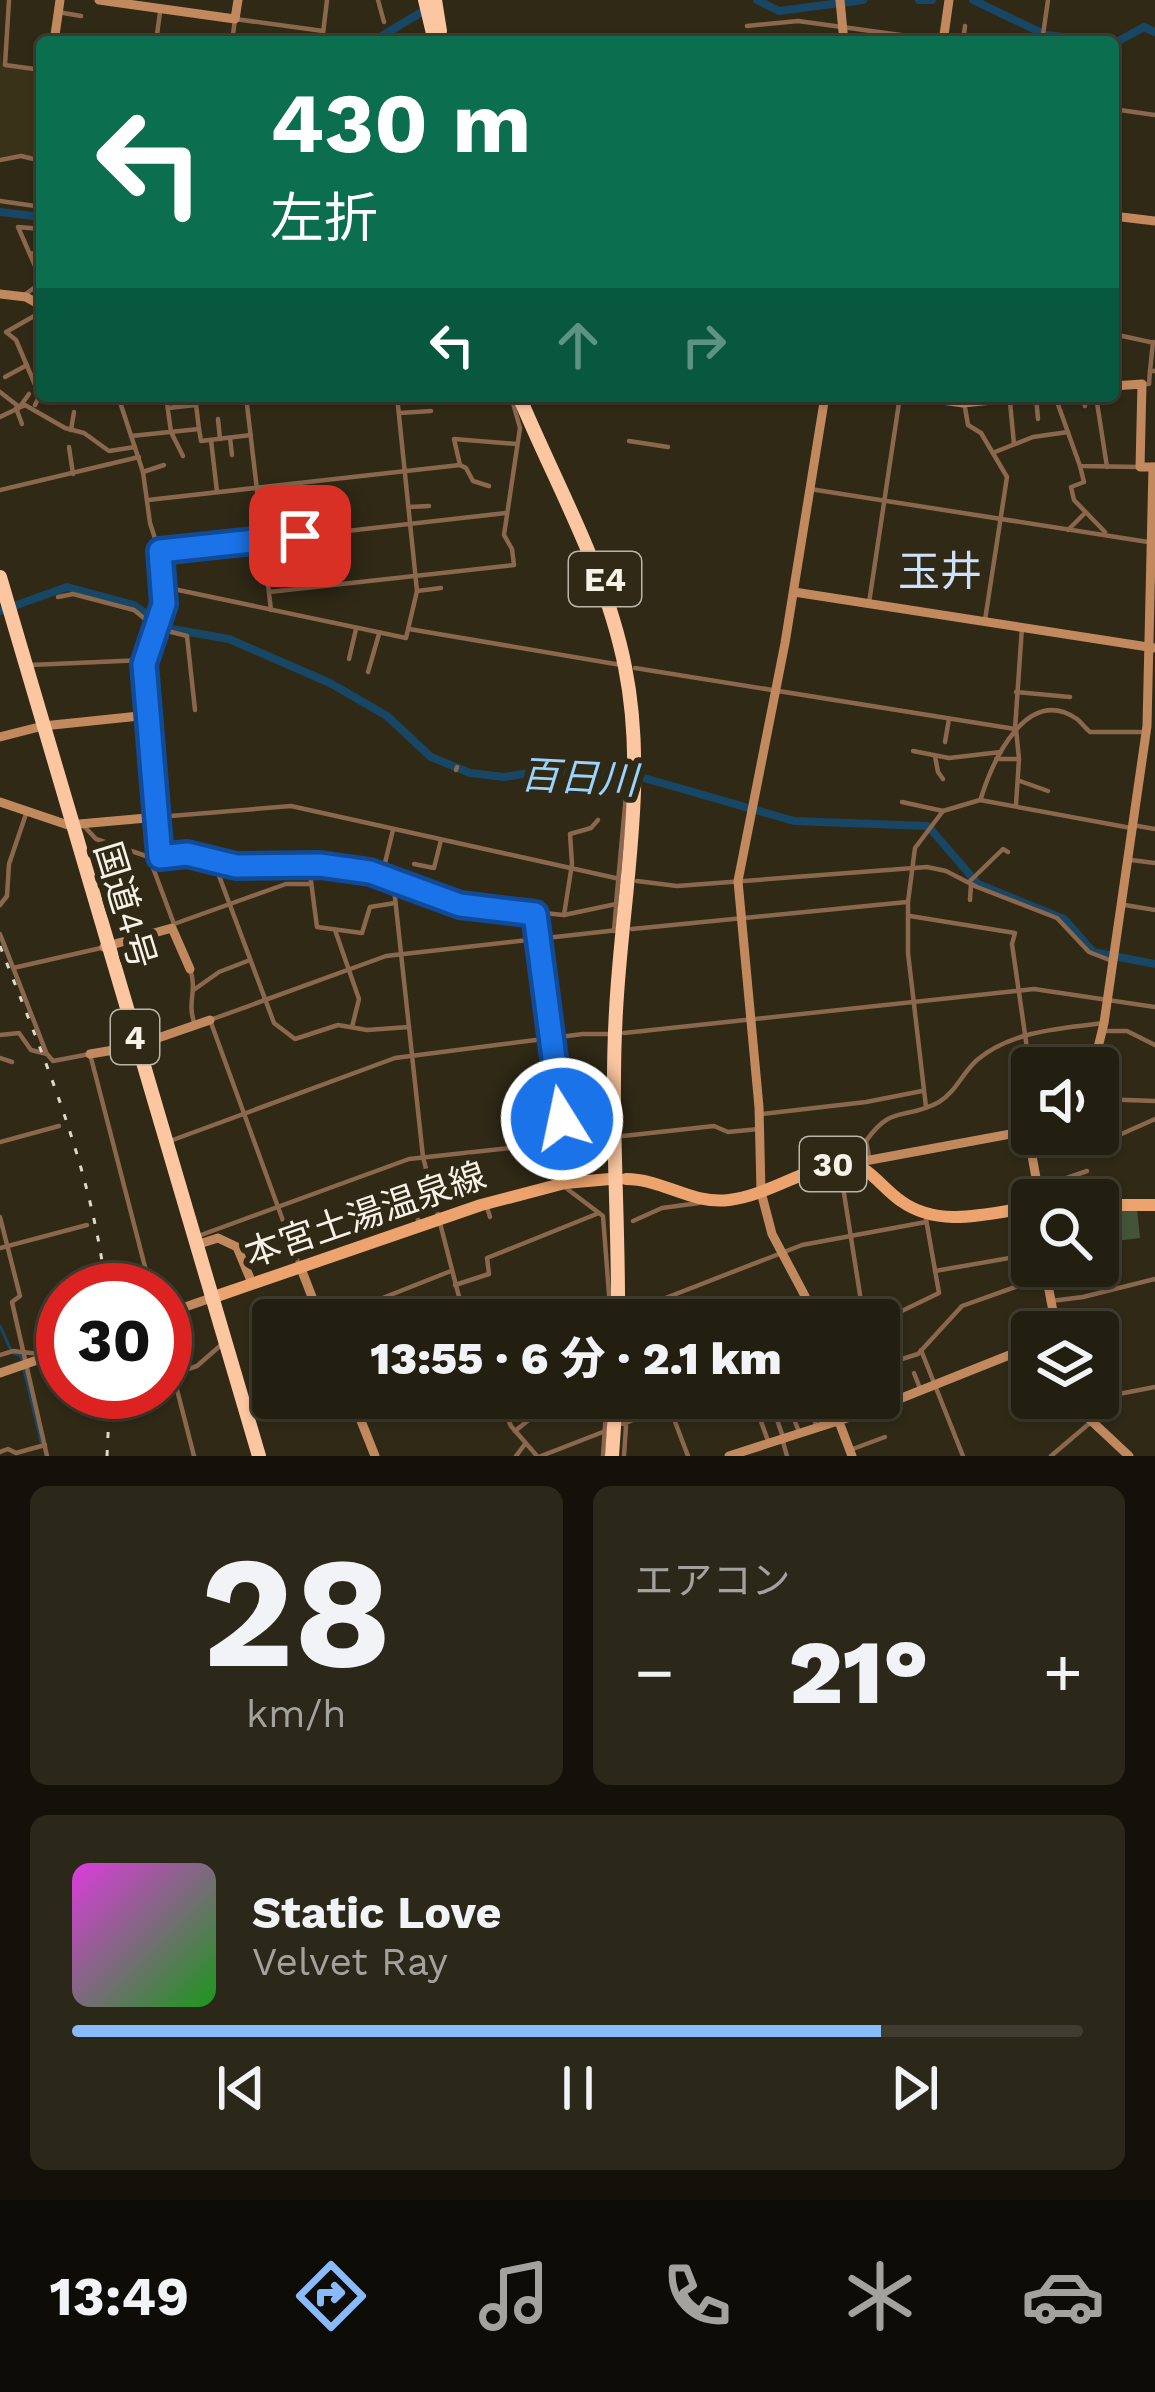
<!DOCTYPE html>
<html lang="ja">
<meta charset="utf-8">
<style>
:root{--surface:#231f10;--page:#2b2719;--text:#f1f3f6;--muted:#a3a29f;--line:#403d30;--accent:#88bafc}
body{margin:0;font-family:"Work Sans","Noto Sans JP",sans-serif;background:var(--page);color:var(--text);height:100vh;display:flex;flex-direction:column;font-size:45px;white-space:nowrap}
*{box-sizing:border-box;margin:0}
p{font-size:39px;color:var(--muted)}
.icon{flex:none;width:66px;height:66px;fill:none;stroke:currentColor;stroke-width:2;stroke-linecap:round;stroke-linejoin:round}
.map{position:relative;height:1456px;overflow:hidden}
.details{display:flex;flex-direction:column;gap:30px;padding:30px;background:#131109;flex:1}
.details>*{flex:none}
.guide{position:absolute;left:36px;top:36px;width:1083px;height:366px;border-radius:12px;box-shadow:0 3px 9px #0004,0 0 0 3px var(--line);background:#0b6e4f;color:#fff;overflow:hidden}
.fabs{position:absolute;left:1011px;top:1047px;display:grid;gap:24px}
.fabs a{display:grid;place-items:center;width:108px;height:108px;border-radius:12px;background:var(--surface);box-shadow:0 3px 9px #0004,0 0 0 3px var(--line);font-size:60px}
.speed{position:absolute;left:36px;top:1263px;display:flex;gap:24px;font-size:60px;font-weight:700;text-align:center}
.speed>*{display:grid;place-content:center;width:156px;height:156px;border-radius:50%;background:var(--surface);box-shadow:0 3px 9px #0004,0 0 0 3px var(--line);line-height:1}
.speed .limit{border:18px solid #d22;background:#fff;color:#111}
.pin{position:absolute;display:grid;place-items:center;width:102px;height:102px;color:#fff;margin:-51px;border-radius:24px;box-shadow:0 6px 18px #0006}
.me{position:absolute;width:132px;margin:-66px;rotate:350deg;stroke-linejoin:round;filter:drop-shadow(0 0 9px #0008)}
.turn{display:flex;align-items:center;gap:42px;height:252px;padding:0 36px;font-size:54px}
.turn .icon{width:156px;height:156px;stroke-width:2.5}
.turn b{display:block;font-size:84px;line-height:102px}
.lanes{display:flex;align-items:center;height:114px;padding:0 36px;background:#0003;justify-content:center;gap:60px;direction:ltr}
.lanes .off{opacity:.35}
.big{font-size:90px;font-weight:800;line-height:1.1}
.details .tile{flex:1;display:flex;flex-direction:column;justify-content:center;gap:18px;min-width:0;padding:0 42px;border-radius:18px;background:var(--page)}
.details .dial{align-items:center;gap:0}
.dial b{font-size:156px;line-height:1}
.song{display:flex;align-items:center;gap:36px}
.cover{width:144px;height:144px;border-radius:18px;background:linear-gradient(135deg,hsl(300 70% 55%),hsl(120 70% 35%))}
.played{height:12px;border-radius:6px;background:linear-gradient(90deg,var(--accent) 80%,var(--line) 80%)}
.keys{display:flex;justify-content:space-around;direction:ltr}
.heat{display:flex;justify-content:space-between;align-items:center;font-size:66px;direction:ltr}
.details .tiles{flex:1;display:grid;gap:30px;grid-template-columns:1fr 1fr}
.tile:last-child{grid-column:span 2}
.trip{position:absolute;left:252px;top:1299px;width:648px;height:120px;border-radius:12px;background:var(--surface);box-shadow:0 3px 9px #0004,0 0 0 3px var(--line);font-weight:800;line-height:120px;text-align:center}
.tabs{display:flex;height:192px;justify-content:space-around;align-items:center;background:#0e0c06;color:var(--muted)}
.tabs .icon{width:84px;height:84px}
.tabs .current{color:var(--accent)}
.tabs b{font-size:54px;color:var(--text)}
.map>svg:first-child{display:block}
</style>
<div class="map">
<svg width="1155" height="1456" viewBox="0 0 1155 1456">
<rect width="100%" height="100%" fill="#2f2916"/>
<!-- built -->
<path fill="#3a3218" d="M0,51L3,67L42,71V159L22,155L0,157Z"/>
<!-- green -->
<path fill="#44543a" d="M1136,1199L1140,1238L1108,1242L1098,1212L1100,1205Z"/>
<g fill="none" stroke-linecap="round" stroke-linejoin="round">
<!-- stream -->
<g stroke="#174765" stroke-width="3">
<path d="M0,1326L10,1348"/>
<path d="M13,1353L20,1355L22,1360"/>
<path d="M24,1370L41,1442"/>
</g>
<!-- river -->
<g stroke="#174765" stroke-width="8">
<path d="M757,0L779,11L863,0"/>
<path d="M919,0H932"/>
<path d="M973,0L1046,35L1107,42"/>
<path d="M372,42L425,10"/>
<path d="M1113,44L1144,27L1155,32"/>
<path d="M0,212L42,217"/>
<path d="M0,611L67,587L134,605L166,628L229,639L330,683L387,716L431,757L470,773L504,777L544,771L630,774L794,821L928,826L978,884L1064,919L1093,952L1155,964"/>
</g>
<!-- street -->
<g stroke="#8b674d" stroke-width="4.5">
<path d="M9,0L5,65L42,70"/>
<path d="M378,0L384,22"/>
<path d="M58,12L81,16"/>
<path d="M747,26L798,21L952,42"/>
<path d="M156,42L160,12"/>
<path d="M232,42L235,19L323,31"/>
<path d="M322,42L327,0"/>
<path d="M963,42L965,26"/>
<path d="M1042,42L1048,0"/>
<path d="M1113,109L1155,115"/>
<path d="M0,160L21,156L42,161"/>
<path d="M0,201L42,207"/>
<path d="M42,229L18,227L42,282"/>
<path d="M30,254L42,251"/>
<path d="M23,296L42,282"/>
<path d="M1113,334L1155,343"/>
<path d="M1150,371L1153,342"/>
<path d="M5,377L27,365"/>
<path d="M1142,384H1149L1150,371H1155"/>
<path d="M0,392L18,406"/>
<path d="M85,396H94"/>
<path d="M118,396L143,472L150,523L165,569L163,609L144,660L149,715"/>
<path d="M166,396L171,432L183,456"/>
<path d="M195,396L199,429"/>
<path d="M246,396L271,610"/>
<path d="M963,396L968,425L981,433L1007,477L985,620"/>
<path d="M1036,396L1038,419"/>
<path d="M1055,396L1080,466L1140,467"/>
<path d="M1083,396L1085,406"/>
<path d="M1096,396L1107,467"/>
<path d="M119,398L134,396"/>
<path d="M1010,402L1014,444"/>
<path d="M21,405L29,394"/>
<path d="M35,405L42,391L36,387L16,340L6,332L36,315L42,306"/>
<path d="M16,408L22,424"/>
<path d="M168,408L196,405"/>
<path d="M399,413L431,411"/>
<path d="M0,417L25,405L65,428L84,433L109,451L135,447"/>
<path d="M218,419L220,439"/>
<path d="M71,430L74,412"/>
<path d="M131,436L199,429L201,441L251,435"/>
<path d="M230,438L232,455"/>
<path d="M211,440L217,492"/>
<path d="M629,441L668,447"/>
<path d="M69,447L73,474"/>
<path d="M995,452L1033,437L1068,432"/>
<path d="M1080,466L1084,482L1071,487L1074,500L1105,532"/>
<path d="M143,472L164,465"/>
<path d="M489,486L473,481L466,468L460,465L454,439L517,444"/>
<path d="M810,489L1148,542"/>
<path d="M0,490L139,457"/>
<path d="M148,500L460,465"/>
<path d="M409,507L429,506"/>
<path d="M1068,530L1085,513"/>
<path d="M161,552L506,513"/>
<path d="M164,587L406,638L417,591L397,396"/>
<path d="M417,591L441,588"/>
<path d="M269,592L514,565L512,549L504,535L520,428L511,396"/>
<path d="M58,597L73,594L134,610L156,628L187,636L195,710"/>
<path d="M869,603L900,396"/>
<path d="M409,629L621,665"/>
<path d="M349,659L356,629"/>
<path d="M30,665L144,660"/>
<path d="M635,668L1015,729"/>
<path d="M368,672L379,634"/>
<path d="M1016,692L1070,697"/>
<path d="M1015,729L1022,627"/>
<path d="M945,742L949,719"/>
<path d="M913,751L949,758L1001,752"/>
<path d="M935,756L938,772L943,779"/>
<path d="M996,759H1019L1016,729"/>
<path d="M456,770L457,767"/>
<path d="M1020,781L1048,791"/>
<path d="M981,798C992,763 1026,684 1077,719C1082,723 1085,728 1090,732H1146"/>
<path d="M902,802L943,811L980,800L1131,828"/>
<path d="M1016,805L1019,759"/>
<path d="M83,825L96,839L149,857L187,854L236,866L264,863L351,869L381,874L460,905L564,915L616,904L627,784"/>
<path d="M1132,825L1155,829"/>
<path d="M149,857L174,924L286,884H311"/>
<path d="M160,857L158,817L291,806L620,879"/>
<path d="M1131,860L1155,863"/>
<path d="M414,864L434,868L441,840"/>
<path d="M215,865L274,1023L295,1039L338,1025L367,1030L409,1027"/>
<path d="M309,866L317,927L362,933L370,907L395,903"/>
<path d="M382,875L393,830"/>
<path d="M393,879L423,1157L465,1320"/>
<path d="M637,881L677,886L927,867L946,871L977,887L1057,918L1089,952L1112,961"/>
<path d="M969,882L1003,849L1008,852"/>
<path d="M970,900L971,884"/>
<path d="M0,905L7,896L9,864L26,814"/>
<path d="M1125,905L1155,910"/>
<path d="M534,914L569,1182"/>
<path d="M564,915L572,864L570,834L591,828L598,820"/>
<path d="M910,916L1015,933L1012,944L1030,1069L1029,1128"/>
<path d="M632,929L907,902"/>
<path d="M335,930L359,999L352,1027"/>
<path d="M614,931L616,907"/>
<path d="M0,934L46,1052"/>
<path d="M13,968L101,948"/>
<path d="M190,969C198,992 186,1001 195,1025"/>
<path d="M195,989L219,972L250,960"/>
<path d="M1102,1031H1127L1155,1045"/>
<path d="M624,1033L1034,989L1155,1007"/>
<path d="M0,1035L19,1033L31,1050L47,1054L53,1061L90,1054L151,1290"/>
<path d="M0,1058L12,1062"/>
<path d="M1098,1099L1155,1101"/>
<path d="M926,1107L908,953V902L915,848L943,811"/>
<path d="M762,1114L866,1102L922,1091"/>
<path d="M1098,1134L1108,1140L1155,1119"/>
<path d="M623,1136L714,1126L728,1132L759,1129"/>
<path d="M170,1141L395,1058L583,1034H610"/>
<path d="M0,1142L59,1126"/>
<path d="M467,1153L471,1185"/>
<path d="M869,1157L866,1141C893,1103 905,1121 939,1102C956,1092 963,1072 977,1060C1011,1031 1062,1028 1104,1023"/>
<path d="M840,1168L864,1320"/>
<path d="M1041,1187L1087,1171"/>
<path d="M566,1188L599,1213"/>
<path d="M408,1192L420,1225"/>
<path d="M486,1204L490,1217"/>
<path d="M0,1217L20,1296L12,1302L47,1456"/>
<path d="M633,1221L662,1208L699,1203"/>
<path d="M201,1235L409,1159L610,1137"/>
<path d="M0,1248L87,1225"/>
<path d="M298,1262L210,1020L386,956L618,930"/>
<path d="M935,1271L1032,1254"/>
<path d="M455,1285L489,1274L487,1258L599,1213L603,1216L611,1320"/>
<path d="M1051,1301L1083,1297L1155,1279"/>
<path d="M627,1313L802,1245L926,1222"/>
<path d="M327,1320L451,1271"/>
<path d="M879,1322L939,1293L926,1219"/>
<path d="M921,1350L963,1456"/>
<path d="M51,1351L56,1299L63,1300"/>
<path d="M0,1355L13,1351L40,1354L43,1358"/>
<path d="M914,1373L921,1391"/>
<path d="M879,1381L888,1376L886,1364L918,1354L962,1306L1046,1276"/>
<path d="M879,1393L885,1405"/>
<path d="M498,1398L511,1426L537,1456"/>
<path d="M666,1398L688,1456"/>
<path d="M806,1398L817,1427"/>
<path d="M1098,1398L1155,1387"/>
<path d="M506,1411L531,1398"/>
<path d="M360,1417L409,1398"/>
<path d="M736,1418L757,1410L768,1441"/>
<path d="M623,1424L689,1398"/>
<path d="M515,1431L556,1398"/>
<path d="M783,1437L774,1411L789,1406L799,1432"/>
<path d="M782,1438L787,1456"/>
<path d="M850,1450L885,1437"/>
<path d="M0,1452L8,1449L16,1453L45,1445"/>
<path d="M194,1456L173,1374L197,1366L221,1345"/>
<path d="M516,1456L525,1444"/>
<path d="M541,1456L608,1430"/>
<path d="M603,1456L607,1398"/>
<path d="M624,1456L626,1426"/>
<path d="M1051,1456L1091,1422"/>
</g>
<!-- secondary -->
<g stroke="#c2895f" stroke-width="9">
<path d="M99,0L235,19L238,0"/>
<path d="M840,0L844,42"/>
<path d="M54,42L60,0"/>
<path d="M943,42L949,0"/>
<path d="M1113,216L1155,221"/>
<path d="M0,294L26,297L42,306"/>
<path d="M1113,386L1142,384L1140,467H1155"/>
<path d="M913,396L963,403L1032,396"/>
<path d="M794,592L1155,648"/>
<path d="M0,737L43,726L149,715L158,817L68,825L0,802"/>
<path d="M104,947L172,928L190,969"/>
<path d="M90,1054L132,1047L210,1020"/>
<path d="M1093,1068L1104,1023L1147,726L1153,467"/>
<path d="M1035,1134L1031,1150L1040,1200"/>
<path d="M854,1163L1032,1130"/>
<path d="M196,1245L218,1238L237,1247L252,1283"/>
<path d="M300,1266L321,1320"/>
<path d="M165,1314L211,1298"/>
<path d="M811,1320L805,1296L772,1234L761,1192L759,1107L738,881L785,643L825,396"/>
<path d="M1057,1332L1047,1280L1062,1266"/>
<path d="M0,1373L63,1351"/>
<path d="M352,1398L375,1456"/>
<path d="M830,1398L852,1456"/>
<path d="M1073,1398L1083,1413L1129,1456"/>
<path d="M729,1456L869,1411L1032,1346"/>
</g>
<!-- primary -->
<g stroke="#eda36d" stroke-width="12">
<path d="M626,1179C663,1179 692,1205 729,1200C770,1195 809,1165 848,1162C871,1168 882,1188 901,1201C940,1229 989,1213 1032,1207"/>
<path d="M1098,1205H1155"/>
<path d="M211,1298L481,1205L565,1183L610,1179"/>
</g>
<!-- highway -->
<g stroke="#fbc6a0" stroke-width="14">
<path d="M425,0L435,42"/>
<path d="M435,0L440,31"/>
<path d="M519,396C556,485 606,571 625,667C648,782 622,895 616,1011C610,1114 619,1217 618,1320"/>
<path d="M0,577L259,1456"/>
<path d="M612,1456L616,1398"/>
</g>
<!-- rail -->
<g stroke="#dcd8cc" stroke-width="3" stroke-dasharray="6 12" stroke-linecap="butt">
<path d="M0,946C44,1058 92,1169 106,1290"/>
<path d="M107,1456L110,1392"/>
</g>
</g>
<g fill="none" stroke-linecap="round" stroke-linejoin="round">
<defs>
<path id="route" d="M300,536L160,551L164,604L144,664L160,857L187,854L236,866L320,865L370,872L460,905L535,914L562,1119"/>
</defs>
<!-- route casing -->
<use href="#route" stroke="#114b97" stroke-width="30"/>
<!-- route -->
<use href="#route" stroke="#1a73e8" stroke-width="21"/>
</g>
<g text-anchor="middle" stroke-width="12" stroke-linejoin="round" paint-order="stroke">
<!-- shield labels -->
<g fill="#2f2916" stroke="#bab6a8" stroke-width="3">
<rect x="569" y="552" width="72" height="54" rx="9"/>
<rect x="111" y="1010" width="48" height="54" rx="9"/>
<rect x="800" y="1137" width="66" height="54" rx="9"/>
</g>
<g font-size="33" font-weight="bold" fill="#f6f2e7">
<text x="605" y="591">E4</text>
<text x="135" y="1049">4</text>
<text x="833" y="1176">30</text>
</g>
<!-- street labels -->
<g font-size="36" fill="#f6f2e7" stroke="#2f2916">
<text transform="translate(126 905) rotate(73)" y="13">国道4号</text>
<text transform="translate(365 1214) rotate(-19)" y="13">本宮土湯温泉線</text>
</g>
<!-- water labels -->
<g font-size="39" font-style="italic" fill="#9ad3fb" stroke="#2f2916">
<text transform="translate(579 777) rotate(3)" y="14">百日川</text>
</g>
<!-- quarter labels -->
<g font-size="42" fill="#cee1fa" stroke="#2f2916">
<text x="940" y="586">玉井</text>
</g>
</g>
</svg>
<div class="fabs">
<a><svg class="icon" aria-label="sound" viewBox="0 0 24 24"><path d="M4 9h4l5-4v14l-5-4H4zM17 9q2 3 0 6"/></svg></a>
<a><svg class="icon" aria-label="search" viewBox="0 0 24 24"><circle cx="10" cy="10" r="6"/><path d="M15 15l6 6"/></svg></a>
<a><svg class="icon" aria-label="layers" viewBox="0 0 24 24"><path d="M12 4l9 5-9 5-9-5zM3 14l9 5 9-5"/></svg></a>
</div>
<div class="speed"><div class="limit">30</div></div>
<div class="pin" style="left:300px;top:536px;background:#d93025"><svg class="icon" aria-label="arrive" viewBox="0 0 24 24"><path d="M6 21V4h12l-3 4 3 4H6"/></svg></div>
<svg class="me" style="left:562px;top:1119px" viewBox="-20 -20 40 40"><circle r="17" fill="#1a73e8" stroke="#fff" stroke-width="3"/><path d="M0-11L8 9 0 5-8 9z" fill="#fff"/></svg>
<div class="trip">13:55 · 6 分 · 2.1 km</div>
<div class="guide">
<div class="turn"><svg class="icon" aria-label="left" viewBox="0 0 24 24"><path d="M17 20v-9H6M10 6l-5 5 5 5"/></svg><div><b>430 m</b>左折</div></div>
<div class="lanes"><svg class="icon" aria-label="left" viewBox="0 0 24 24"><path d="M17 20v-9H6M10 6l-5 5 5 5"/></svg><svg class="icon off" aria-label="ahead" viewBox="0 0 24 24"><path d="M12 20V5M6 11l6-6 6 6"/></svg><svg class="icon off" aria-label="right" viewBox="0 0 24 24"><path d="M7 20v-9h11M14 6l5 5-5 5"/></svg></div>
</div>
</div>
<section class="details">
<div class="tiles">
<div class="tile dial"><b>28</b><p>km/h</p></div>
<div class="tile"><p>エアコン</p>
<div class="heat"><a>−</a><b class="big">21°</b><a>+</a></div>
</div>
<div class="tile">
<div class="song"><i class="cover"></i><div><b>Static Love</b><p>Velvet Ray</p></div></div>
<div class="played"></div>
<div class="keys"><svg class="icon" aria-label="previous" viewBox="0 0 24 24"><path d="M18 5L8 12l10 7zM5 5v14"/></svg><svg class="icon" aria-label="pause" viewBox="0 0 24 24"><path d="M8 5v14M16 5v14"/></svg><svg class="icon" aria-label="next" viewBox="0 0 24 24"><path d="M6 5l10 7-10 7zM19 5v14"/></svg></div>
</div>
</div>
</section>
<nav class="tabs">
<b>13:49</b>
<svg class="icon current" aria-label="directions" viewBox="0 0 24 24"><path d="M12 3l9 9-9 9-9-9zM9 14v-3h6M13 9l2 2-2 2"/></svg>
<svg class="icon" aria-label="music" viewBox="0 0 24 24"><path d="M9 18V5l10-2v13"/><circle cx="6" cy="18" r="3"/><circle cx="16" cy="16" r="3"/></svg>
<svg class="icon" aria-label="phone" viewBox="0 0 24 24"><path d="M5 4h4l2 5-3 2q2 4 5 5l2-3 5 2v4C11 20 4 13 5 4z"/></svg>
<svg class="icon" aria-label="climate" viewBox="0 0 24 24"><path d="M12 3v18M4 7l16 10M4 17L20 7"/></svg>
<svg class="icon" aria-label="car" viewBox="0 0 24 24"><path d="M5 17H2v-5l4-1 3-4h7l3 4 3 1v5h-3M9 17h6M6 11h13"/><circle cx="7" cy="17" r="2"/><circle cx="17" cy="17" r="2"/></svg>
</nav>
